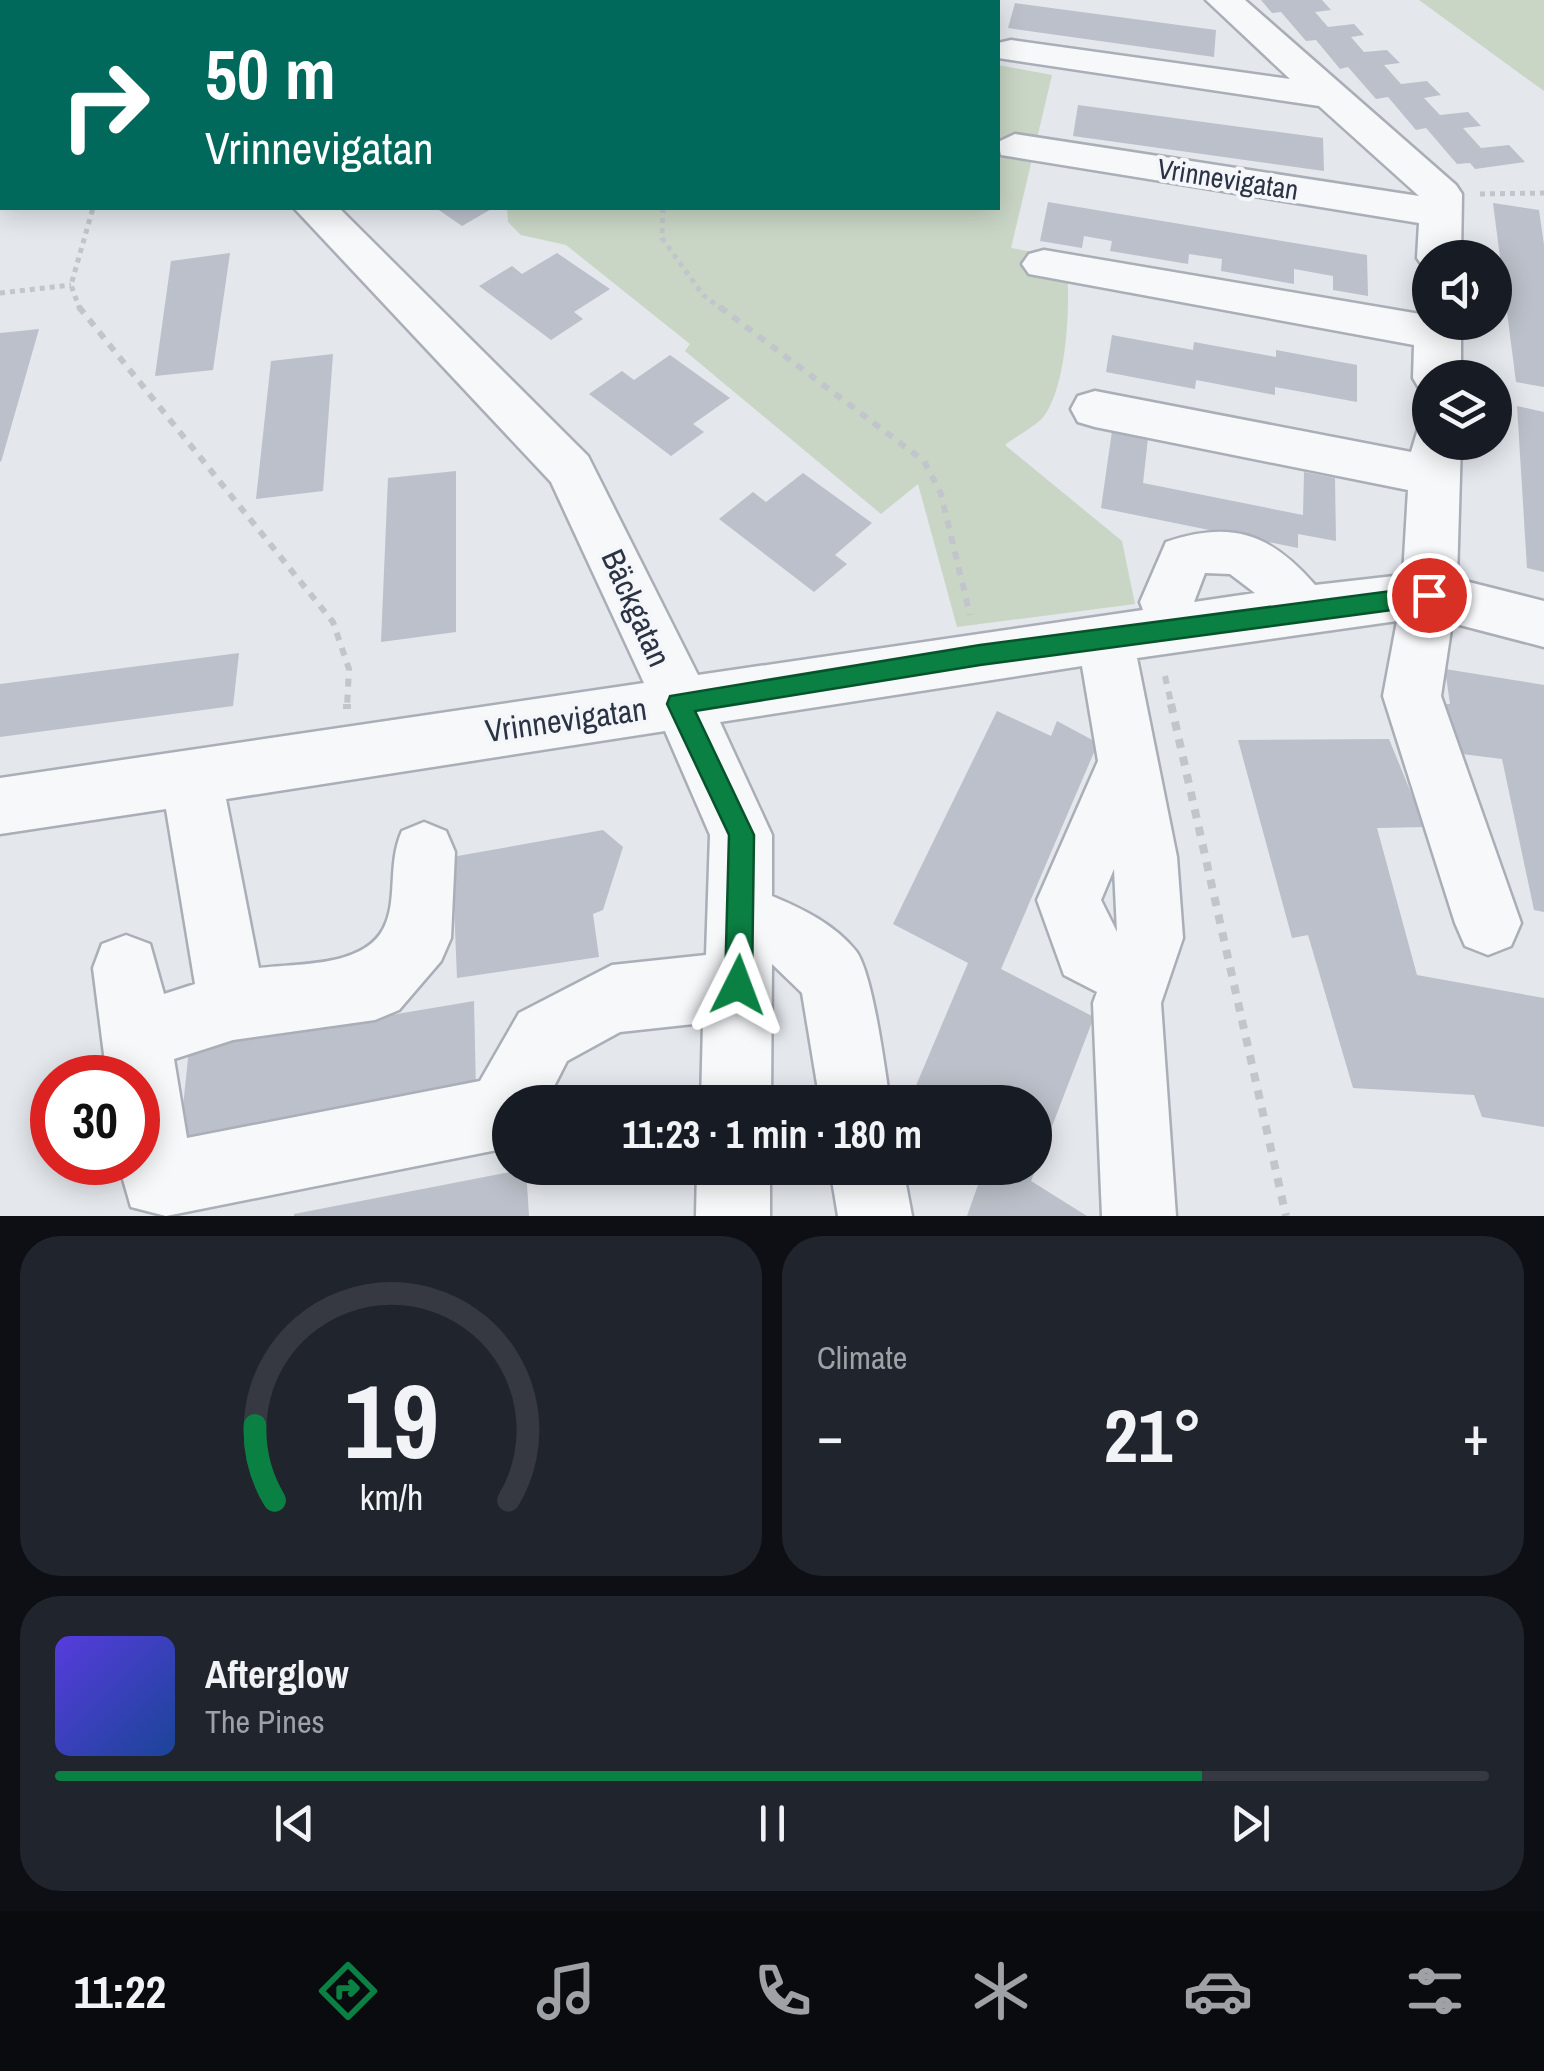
<!DOCTYPE html>
<meta charset="utf-8">
<style>
:root{--surface:#171b24;--page:#20242c;--text:#f1f3f6;--muted:#9ea1a6;--line:#363941;--accent:#0b8043}
body{margin:0;font-family:"Archivo Narrow",sans-serif;background:var(--page);color:var(--text);height:100vh;display:flex;flex-direction:column;font-size:38px;white-space:nowrap}
*{box-sizing:border-box;margin:0}
p{font-size:32px;color:var(--muted)}
.icon{flex:none;width:55px;height:55px;fill:none;stroke:currentColor;stroke-width:2;stroke-linecap:round;stroke-linejoin:round}
.map{position:relative;height:1216px;overflow:hidden}
.details{display:flex;flex-direction:column;gap:20px;padding:20px;background:#0d0f14;flex:1}
.details>*{flex:none}
.top-card{position:absolute;left:0px;top:0px;width:1000px;height:210px;box-shadow:0 5px 25px #0003;background:#00695c;color:#fff;overflow:hidden}
.tools{position:absolute;left:1412px;top:240px;display:grid;gap:20px}
.tools a{display:grid;place-items:center;width:100px;height:100px;border-radius:50%;background:var(--surface);box-shadow:0 5px 25px #0003;font-size:50px}
.speed{position:absolute;left:30px;top:1055px;display:flex;gap:20px;font-size:50px;font-weight:700;text-align:center}
.speed>*{display:grid;place-content:center;width:130px;height:130px;border-radius:50%;background:var(--surface);box-shadow:0 5px 25px #0003;line-height:1}
.speed .limit{border:15px solid #d22;background:#fff;color:#111}
.pin{position:absolute;display:grid;place-items:center;width:85px;height:85px;color:#fff;margin:-42px;border:5px solid #fff;border-radius:50%;box-shadow:0 2px 10px #0007}
.me{position:absolute;width:110px;margin:-55px;rotate:3deg;stroke-linejoin:round;filter:drop-shadow(0 0 8px #0008)}
.turn{display:flex;align-items:center;gap:35px;height:210px;padding:0 40px;font-size:45px}
.turn .icon{width:130px;height:130px;stroke-width:2.5}
.turn b{display:block;font-size:70px;line-height:85px}
.big{font-size:75px;font-weight:700;line-height:1.1}
.details .tile{flex:1;display:flex;flex-direction:column;justify-content:center;gap:15px;min-width:0;padding:0 35px;border-radius:40px;background:var(--page)}
.details .dial{align-items:center;gap:0}
.dial svg{height:260px;overflow:visible;fill:none;stroke:var(--line);stroke-width:7;stroke-linecap:round;text-anchor:middle}
.dial text{fill:var(--text);stroke:none}
.song{display:flex;align-items:center;gap:30px}
.cover{width:120px;height:120px;border-radius:15px;background:linear-gradient(135deg,hsl(250 70% 55%),hsl(220 70% 35%))}
.played{height:10px;border-radius:5px;background:linear-gradient(90deg,var(--accent) 80%,var(--line) 80%)}
.keys{display:flex;justify-content:space-around;direction:ltr}
.heat{display:flex;justify-content:space-between;align-items:center;font-size:55px;direction:ltr}
.details .tiles{flex:1;display:grid;gap:20px;grid-template-columns:1fr 1fr}
.tile:last-child{grid-column:span 2}
.trip{position:absolute;left:492px;top:1085px;width:560px;height:100px;border-radius:50px;background:var(--surface);box-shadow:0 5px 25px #0003;font-weight:700;line-height:100px;text-align:center}
.tabs{display:flex;height:160px;justify-content:space-around;align-items:center;background:#090b0e;color:var(--muted)}
.tabs .icon{width:70px;height:70px}
.tabs .selected{color:var(--accent)}
.tabs b{font-size:45px;color:var(--text)}
.map>svg:first-child{display:block}
</style>
<div class="map">
<svg width="1544" height="1216" viewBox="0 0 1544 1216">
<rect width="100%" height="100%" fill="#e4e7ec"/>
<!-- green -->
<g fill="#c9d6c5">
<path d="M0,0H970L2,2L0,39Z"/>
<path d="M1419,0H1544V91Z"/>
<path d="M998,65L1052,75L1011,248L1066,258C1071,297 1068,384 1044,416C1035,427 1016,436 1005,445L1122,541L1135,604L957,627L918,484L881,514L685,351L690,344L566,245L521,235L508,222L507,208H998Z"/>
</g>
<!-- building -->
<g fill="#bbc0ca">
<path d="M1261,0H1322L1331,10L1315,12L1328,27L1354,24L1364,35L1351,37L1364,52L1387,50L1400,63L1384,65L1401,84L1427,81L1441,95L1424,98L1440,115L1468,112L1481,126L1463,128L1481,148L1509,145L1525,162L1475,169L1470,163L1457,164L1426,128L1416,130L1388,97L1376,99L1348,67L1340,69L1316,40L1306,41L1281,12L1272,13Z"/>
<path d="M1015,3L1216,30L1214,57L1008,28Z"/>
<path d="M1078,105L1323,138L1324,171L1073,136Z"/>
<path d="M1048,202L1367,255L1368,296L1333,290V276L1294,269V284L1221,271L1222,259L1189,254L1188,264L1110,251L1112,241L1084,236L1082,248L1040,241Z"/>
<path d="M1493,203L1539,210L1544,245V387L1516,382Z"/>
<path d="M436,208H493L462,226Z"/>
<path d="M230,253L213,370L155,376L171,261Z"/>
<path d="M557,253L610,289L574,312L583,319L551,340L479,286L512,266L522,274Z"/>
<path d="M39,329L1,462L0,461V333Z"/>
<path d="M1112,335L1193,350L1194,342L1276,357V350L1357,365V402L1275,387V395L1196,380L1195,389L1106,372Z"/>
<path d="M333,354L323,491L256,499L271,361Z"/>
<path d="M670,355L730,398L693,424L704,432L671,456L589,394L622,371L634,380Z"/>
<path d="M1517,406L1544,412V572L1527,568Z"/>
<path d="M1112,431L1148,438L1143,483L1303,515L1304,472L1335,478L1336,541L1298,534V548L1101,508Z"/>
<path d="M456,471V632L381,642L388,478Z"/>
<path d="M803,473L872,523L835,555L847,564L814,592L719,519L753,492L766,502Z"/>
<path d="M239,653L233,706L0,737V684Z"/>
<path d="M1445,669L1544,685V912L1534,910L1502,759L1446,752L1436,704H1450Z"/>
<path d="M997,711L1051,736L1057,721L1098,743L1001,969L1094,1017L1031,1181L1087,1216H967L984,1168H1035V1102H909L968,963L893,924Z"/>
<path d="M1389,739L1425,827L1377,828L1417,975L1544,998V1127L1482,1117L1474,1095L1353,1088L1308,935L1292,938L1238,740Z"/>
<path d="M603,830L623,847L603,910L593,914L599,957L457,978L452,857Z"/>
<path d="M474,1001L476,1092L179,1145L189,1049Z"/>
<path d="M526,1169L529,1216H294V1214Z"/>
</g>
<g fill="none" stroke-linecap="round" stroke-linejoin="round">
<defs>
<g id="minor">
<path d="M1206,0H1245L1456,185L1462,194L1461,258H1430V270L1424,268L1417,258L1419,223L1001,155L998,142L1015,134L1419,196L1319,106L998,58V43L1011,40L1290,79Z"/>
<path d="M2,120V150L0,151V121Z"/>
<rect x="0" y="169" width="2" height="26"/>
<path d="M294,208H339L588,456L698,675L1143,610L1140,602L1166,542C1231,520 1270,533 1315,585L1403,575L1408,490L1095,427L1078,422L1071,409L1078,396L1095,391L1411,452L1418,429L1430,425V442H1461L1457,579L1544,601V647L1452,623L1441,696L1521,923L1511,946L1488,955L1465,946L1455,923L1383,696L1397,621L1137,658L1177,857L1183,938L1161,1003L1176,1216H1102L1093,1003L1097,992L1064,975L1037,900L1098,761L1082,666L720,722L772,835V896C803,909 834,924 856,951C873,974 885,1070 890,1102H820L802,993L772,964L771,1102H701L703,1023L620,1032L567,1061L546,1102H510V1145L502,1149L166,1216L131,1207L118,1162H138V1078H107L93,968L102,944L126,935L150,944L164,994L195,984L166,809L0,834V778L644,683L551,482ZM1205,573L1230,574L1255,593L1194,602ZM665,731L710,835L706,955L612,965L519,1013L480,1081L187,1138L174,1059L233,1040L375,1020L399,1010L441,961L451,938L455,852L446,831L424,822L402,831C388,862 397,896 386,923C369,968 299,963 259,968L226,799ZM1114,869L1117,932L1101,900Z"/>
<path d="M1044,250L1420,314L1430,309V322H1461V378H1430V393L1420,390L1413,378L1414,345L1029,274L1022,264L1029,254Z"/>
<path d="M697,1168H770V1216H696Z"/>
<path d="M830,1168H903L912,1216H838Z"/>
</g>
</defs>
<!-- minor casing -->
<use href="#minor" stroke="#a9aeb7" stroke-width="5"/>
<!-- path-far2 -->
<g stroke="#c2c5cb" stroke-width="5" stroke-dasharray="5 5" stroke-linecap="butt">
<path d="M429,2L443,0"/>
<path d="M1480,194L1544,193"/>
<path d="M663,208L662,238L703,295L723,310"/>
<path d="M0,293L71,285"/>
<path d="M80,310L71,285L93,208"/>
</g>
<!-- path-far1 -->
<g stroke="#c2c5cb" stroke-width="6" stroke-dasharray="8 8" stroke-linecap="butt">
<path d="M79,307L333,622L349,669L347,707"/>
<path d="M720,307L924,461L941,494L970,615"/>
<path d="M1165,676L1172,707"/>
</g>
<!-- path -->
<g stroke="#c2c5cb" stroke-width="8" stroke-dasharray="9 9" stroke-linecap="butt">
<path d="M1171,704L1286,1216"/>
<path d="M347,709V704"/>
</g>
<!-- minor -->
<use href="#minor" fill="#f7f8fa" fill-rule="evenodd"/>
</g>
<!-- route -->
<path fill="#0b8043" stroke="#07532c" stroke-width="2.5" d="M1429,586L1440,595L1429,605L980,665L695,711L754,835L752,985L748,995L738,999L729,995L725,985L729,835L667,704L670,696L980,645Z"/>
<g text-anchor="middle" stroke-width="8" stroke-linejoin="round" paint-order="stroke">
<!-- far-street labels -->
<g font-size="28" fill="#2b3445" stroke="#f4f6f9">
<text transform="translate(1228 179) rotate(9)" y="10">Vrinnevigatan</text>
</g>
<!-- street labels -->
<g font-size="32" fill="#2b3445" stroke="#f4f6f9">
<text transform="translate(636 608) rotate(66)" y="11">Bäckgatan</text>
<text transform="translate(566 720) rotate(-8)" y="11">Vrinnevigatan</text>
</g>
</g>
</svg>
<div class="tools">
<a><svg class="icon" aria-label="sound" viewBox="0 0 24 24"><path d="M4 9h4l5-4v14l-5-4H4zM17 9q2 3 0 6"/></svg></a>
<a><svg class="icon" aria-label="layers" viewBox="0 0 24 24"><path d="M12 4l9 5-9 5-9-5zM3 14l9 5 9-5"/></svg></a>
</div>
<div class="speed"><div class="limit">30</div></div>
<div class="pin" style="left:1429px;top:595px;background:#d93025"><svg class="icon" aria-label="arrive" viewBox="0 0 24 24"><path d="M6 21V4h12l-3 4 3 4H6"/></svg></div>
<svg class="me" style="left:738px;top:985px" viewBox="-20 -20 40 40"><path d="M0-17L14 15 0 8-14 15z" fill="#0b8043" stroke="#fff" stroke-width="4"/></svg>
<div class="trip">11:23 · 1 min · 180 m</div>
<div class="top-card">
<div class="turn"><svg class="icon" aria-label="right" viewBox="0 0 24 24"><path d="M7 20v-9h11M14 6l5 5-5 5"/></svg><div><b>50 m</b>Vrinnevigatan</div></div>
</div>
</div>
<section class="details">
<div class="tiles">
<div class="tile dial"><svg viewBox="0 0 100 80">
<path d="M14 69A42 42 0 1 1 86 69"/>
<path d="M14 69A42 42 0 0 1 8 46" stroke="#0b8043"/>
<text x="50" y="56" font-size="32" font-weight="700">19</text>
<text x="50" y="72" font-size="11">km/h</text>
</svg></div>
<div class="tile"><p>Climate</p>
<div class="heat"><a>−</a><b class="big">21°</b><a>+</a></div>
</div>
<div class="tile">
<div class="song"><i class="cover"></i><div><b>Afterglow</b><p>The Pines</p></div></div>
<div class="played"></div>
<div class="keys"><svg class="icon" aria-label="previous" viewBox="0 0 24 24"><path d="M18 5L8 12l10 7zM5 5v14"/></svg><svg class="icon" aria-label="pause" viewBox="0 0 24 24"><path d="M8 5v14M16 5v14"/></svg><svg class="icon" aria-label="next" viewBox="0 0 24 24"><path d="M6 5l10 7-10 7zM19 5v14"/></svg></div>
</div>
</div>
</section>
<nav class="tabs">
<b>11:22</b>
<svg class="icon selected" aria-label="directions" viewBox="0 0 24 24"><path d="M12 3l9 9-9 9-9-9zM9 14v-3h6M13 9l2 2-2 2"/></svg>
<svg class="icon" aria-label="music" viewBox="0 0 24 24"><path d="M9 18V5l10-2v13"/><circle cx="6" cy="18" r="3"/><circle cx="16" cy="16" r="3"/></svg>
<svg class="icon" aria-label="phone" viewBox="0 0 24 24"><path d="M5 4h4l2 5-3 2q2 4 5 5l2-3 5 2v4C11 20 4 13 5 4z"/></svg>
<svg class="icon" aria-label="climate" viewBox="0 0 24 24"><path d="M12 3v18M4 7l16 10M4 17L20 7"/></svg>
<svg class="icon" aria-label="car" viewBox="0 0 24 24"><path d="M5 17H2v-5l4-1 3-4h7l3 4 3 1v5h-3M9 17h6M6 11h13"/><circle cx="7" cy="17" r="2"/><circle cx="17" cy="17" r="2"/></svg>
<svg class="icon" aria-label="filters" viewBox="0 0 24 24"><path d="M4 7h16M4 17h16"/><circle cx="9" cy="7" r="2"/><circle cx="15" cy="17" r="2"/></svg>
</nav>
